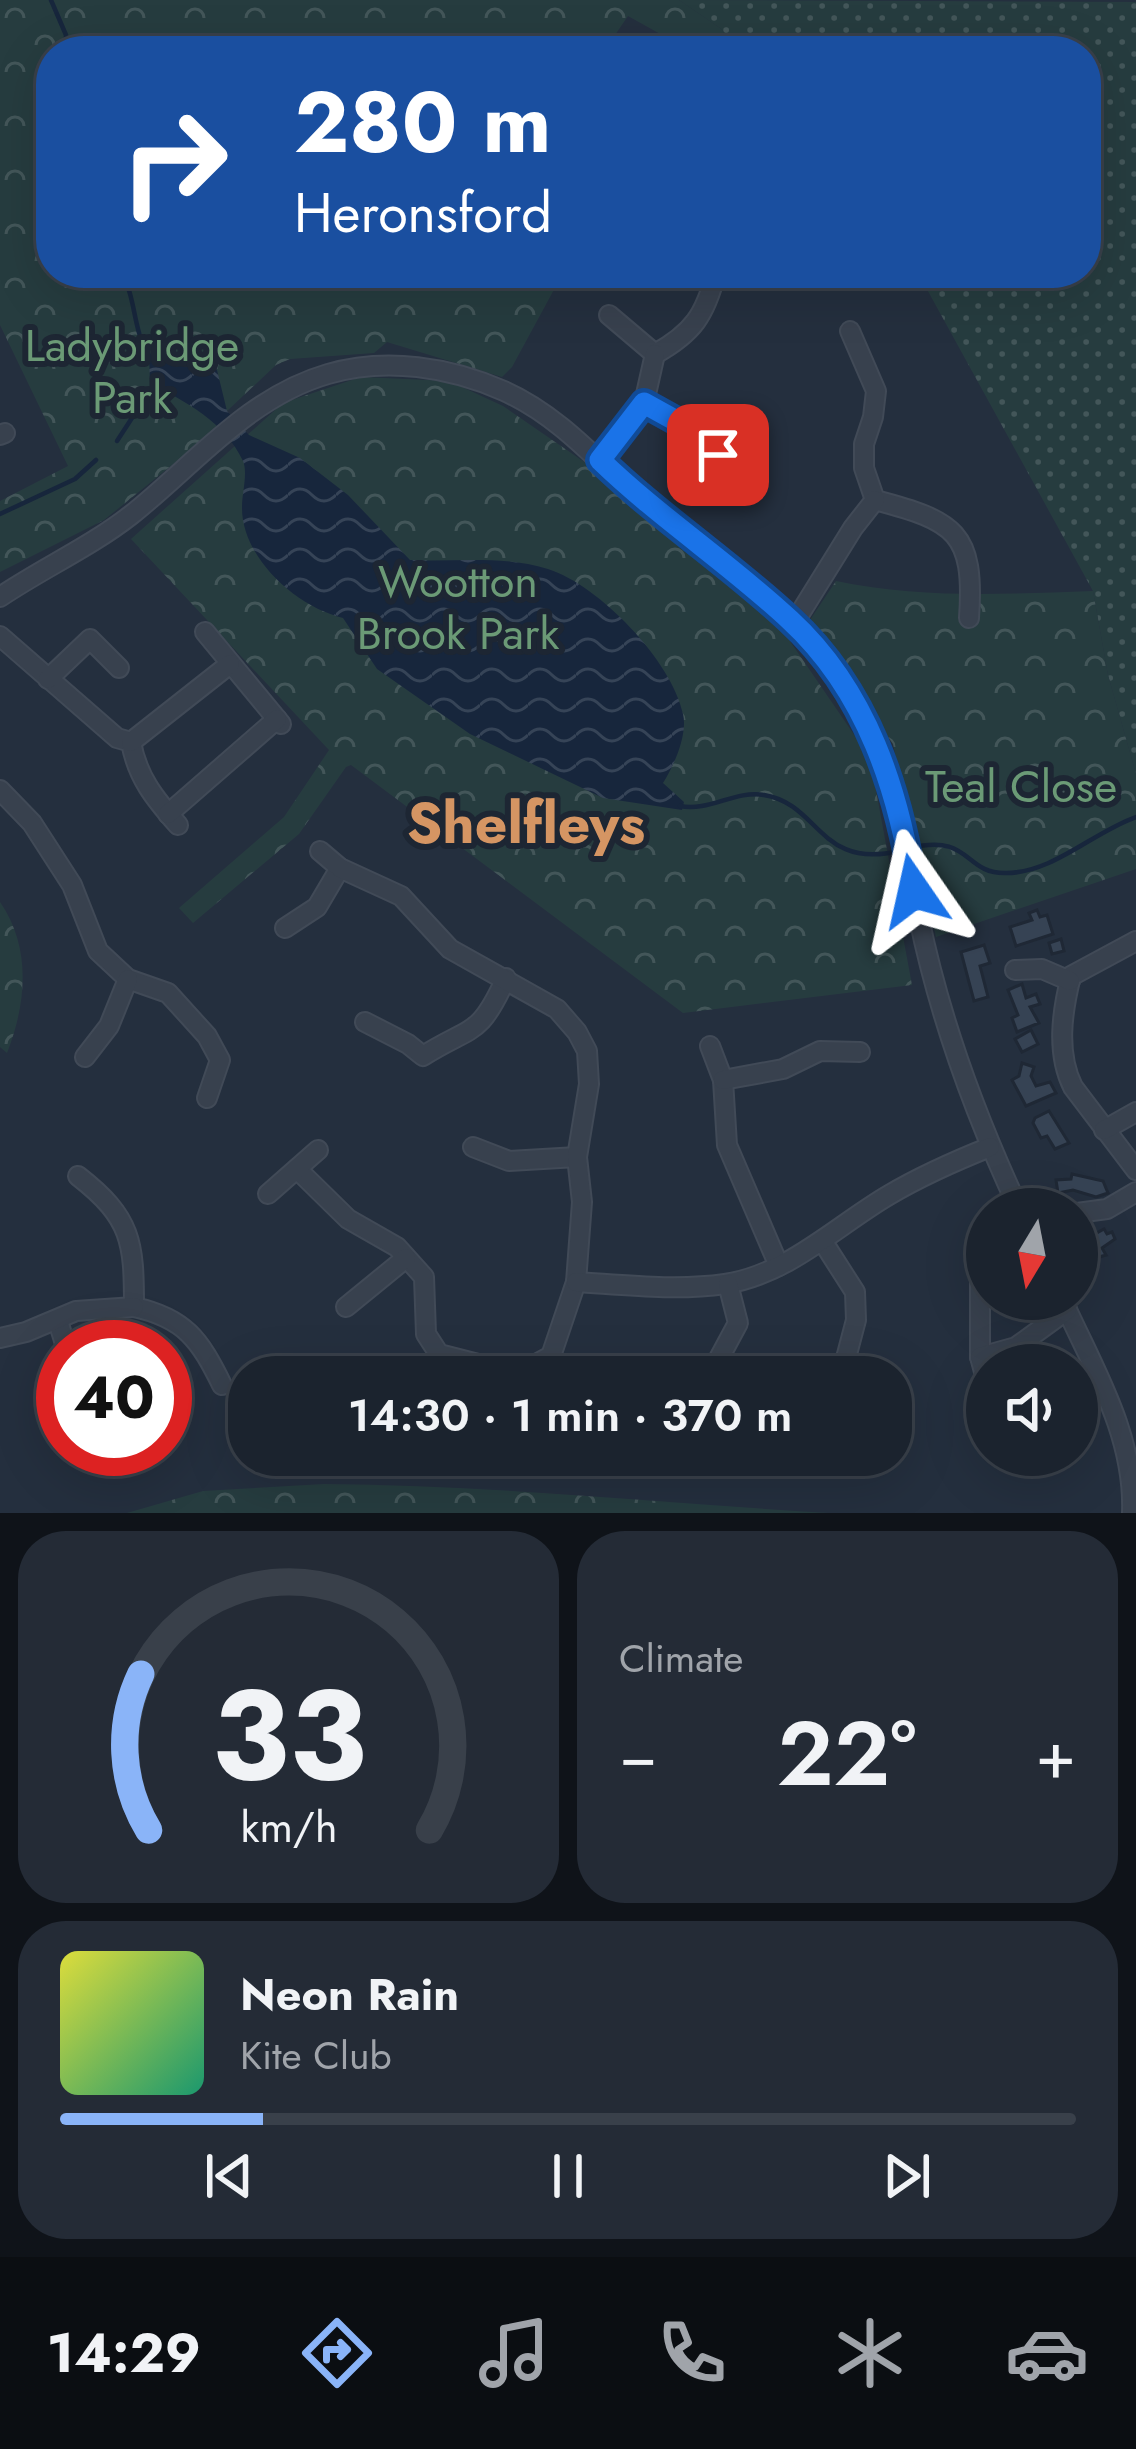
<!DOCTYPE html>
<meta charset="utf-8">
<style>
:root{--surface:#1b232e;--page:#242b36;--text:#f1f3f6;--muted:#a0a4aa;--line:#39404a;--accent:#8ab4f8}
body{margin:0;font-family:Jost,sans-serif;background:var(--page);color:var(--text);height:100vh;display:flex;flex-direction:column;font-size:45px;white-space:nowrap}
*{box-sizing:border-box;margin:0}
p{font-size:39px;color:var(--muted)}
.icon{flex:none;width:66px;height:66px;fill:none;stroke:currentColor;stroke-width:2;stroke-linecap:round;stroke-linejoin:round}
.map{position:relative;height:1513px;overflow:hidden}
.panel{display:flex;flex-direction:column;gap:18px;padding:18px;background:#0f1319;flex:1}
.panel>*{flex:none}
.top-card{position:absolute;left:36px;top:36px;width:1065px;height:252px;border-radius:48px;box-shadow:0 12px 48px #0002,0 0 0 3px var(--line);background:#1a4fa0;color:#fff;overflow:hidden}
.needle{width:78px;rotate:190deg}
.buttons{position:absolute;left:966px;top:1188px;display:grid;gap:24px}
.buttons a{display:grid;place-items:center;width:132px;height:132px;border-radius:50%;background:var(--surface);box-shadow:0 12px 48px #0002,0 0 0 3px var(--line);font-size:60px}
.speed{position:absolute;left:36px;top:1320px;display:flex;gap:24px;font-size:60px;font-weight:700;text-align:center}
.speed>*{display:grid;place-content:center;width:156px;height:156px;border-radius:50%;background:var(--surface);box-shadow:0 12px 48px #0002,0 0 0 3px var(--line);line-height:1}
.speed .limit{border:18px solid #d22;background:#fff;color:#111}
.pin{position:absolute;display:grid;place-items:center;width:102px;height:102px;color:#fff;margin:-51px;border-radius:24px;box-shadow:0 6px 18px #0006}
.me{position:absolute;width:132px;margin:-66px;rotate:349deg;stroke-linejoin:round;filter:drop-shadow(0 0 9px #0008)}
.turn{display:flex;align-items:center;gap:42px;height:252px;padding:0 60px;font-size:54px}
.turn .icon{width:156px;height:156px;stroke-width:2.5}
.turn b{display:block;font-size:84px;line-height:102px}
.big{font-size:90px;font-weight:600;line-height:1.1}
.panel .tile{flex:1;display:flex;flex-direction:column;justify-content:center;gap:18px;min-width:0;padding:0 42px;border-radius:48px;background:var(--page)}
.panel .dial{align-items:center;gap:0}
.dial svg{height:312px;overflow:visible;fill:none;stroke:var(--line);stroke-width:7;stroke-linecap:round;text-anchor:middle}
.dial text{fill:var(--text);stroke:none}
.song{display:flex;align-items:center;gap:36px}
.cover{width:144px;height:144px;border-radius:18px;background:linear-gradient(135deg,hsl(60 70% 55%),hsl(160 70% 35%))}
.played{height:12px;border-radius:6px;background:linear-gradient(90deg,var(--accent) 20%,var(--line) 20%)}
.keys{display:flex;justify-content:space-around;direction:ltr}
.heat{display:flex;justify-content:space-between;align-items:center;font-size:66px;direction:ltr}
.panel .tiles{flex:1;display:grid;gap:18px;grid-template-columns:1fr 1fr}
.tile:last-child{grid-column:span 2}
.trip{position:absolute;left:228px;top:1356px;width:684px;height:120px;border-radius:48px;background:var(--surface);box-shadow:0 12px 48px #0002,0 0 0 3px var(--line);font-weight:600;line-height:120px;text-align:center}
.dock{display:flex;height:192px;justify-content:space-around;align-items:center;background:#0b0e12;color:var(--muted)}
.dock .icon{width:84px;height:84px}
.dock .selected{color:var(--accent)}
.dock b{font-size:54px;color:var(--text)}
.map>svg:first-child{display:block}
</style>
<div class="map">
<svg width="1136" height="1513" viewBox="0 0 1136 1513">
<defs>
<pattern id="grass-dots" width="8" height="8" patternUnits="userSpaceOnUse" patternTransform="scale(3)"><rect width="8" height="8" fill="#263c3f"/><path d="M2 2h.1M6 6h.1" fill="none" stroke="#435659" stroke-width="1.8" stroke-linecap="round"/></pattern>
<pattern id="park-crowns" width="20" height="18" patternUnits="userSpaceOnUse" patternTransform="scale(3)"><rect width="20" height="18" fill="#263c3f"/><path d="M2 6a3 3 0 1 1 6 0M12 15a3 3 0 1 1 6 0" fill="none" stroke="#435659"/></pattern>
<pattern id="water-waves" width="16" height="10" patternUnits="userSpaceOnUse" patternTransform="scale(3)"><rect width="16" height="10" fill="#17263c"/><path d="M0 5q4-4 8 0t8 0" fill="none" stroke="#364457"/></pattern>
</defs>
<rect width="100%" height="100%" fill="#242f3e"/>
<!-- grass -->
<path fill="url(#grass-dots)" d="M679,0L1136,2V774L1108,675L1093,591L918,273H1086V51H740L720,28Z"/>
<!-- park -->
<g fill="url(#park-crowns)">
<path d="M0,0H679L720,28L740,51H691L628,16L604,51H51V273H563L512,367L502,377L387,342L374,353L290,359L276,365L227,411L213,432L104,520L0,572V501L68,466L0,325Z"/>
<path d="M361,377L449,381L503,406L590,466L783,631L870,758L912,985L683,1013L351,765L346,767L299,834L193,923L179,908L284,817L329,750L131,539L283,403Z"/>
<path d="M836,581C921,599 1006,594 1093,591L1108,675L1136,774V869L936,937L893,744L808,623Z"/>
<path d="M0,902C31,947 27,1002 7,1053L0,1047Z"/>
<path d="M324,1484C492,1485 660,1503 828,1513H127L203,1491Z"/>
</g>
<!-- water -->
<path fill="url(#water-waves)" d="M149,355L202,362L217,370L227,411L249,435L300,458L348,495L410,560C457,562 503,555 548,569C599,585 672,661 683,714C688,734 674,766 663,783L684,802L682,810L603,798L470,734L377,669L343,618C296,607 241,557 242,507C242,493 248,473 243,461C225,422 186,402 150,383Z"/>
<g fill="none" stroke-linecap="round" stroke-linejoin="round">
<!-- stream -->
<g stroke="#17263c" stroke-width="4.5">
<path d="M51,0L66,35L65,51"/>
<path d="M121,273C137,298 132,331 150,357"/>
<path d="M117,441L145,398"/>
<path d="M0,514L75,479L96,460"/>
<path d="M680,806C709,812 735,790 764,795C820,804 819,870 899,851"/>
<path d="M910,848C972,833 963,874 1006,873C1053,873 1093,832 1136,817"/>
</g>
</g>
<!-- building -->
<g fill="#364354" stroke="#1f2835" stroke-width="3">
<path d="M1037,910L1040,917L1047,915L1053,934L1016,946L1010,927L1032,920L1029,913Z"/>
<path d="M1061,939L1064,951L1052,954L1049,943Z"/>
<path d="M984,945L990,963L980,966L988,997L974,1001L961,952Z"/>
<path d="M1022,984L1026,998L1036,994L1040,1004L1030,1007L1039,1023L1017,1032L1012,1018L1018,1015L1008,990Z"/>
<path d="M1031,1030L1038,1044L1022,1052L1015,1039Z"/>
<path d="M1022,1063L1034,1067L1031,1076L1036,1086L1050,1082L1056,1093L1026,1106L1012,1080L1019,1076Z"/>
<path d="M1049,1111L1069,1143L1055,1149L1047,1136L1041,1138L1033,1123L1035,1118Z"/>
<path d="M1072,1174L1103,1181L1108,1193L1096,1197L1073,1190L1058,1193L1056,1180L1071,1179Z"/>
<path d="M1104,1229L1107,1234L1112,1232L1115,1239L1102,1248L1106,1255L1079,1263L1082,1268L1077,1270V1244Z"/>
</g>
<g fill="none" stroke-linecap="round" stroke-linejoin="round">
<defs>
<g id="minor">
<path d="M609,315L655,354"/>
<path d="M850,331L876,391L873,417L864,444V468L875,500C955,521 975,532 969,618"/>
<path d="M655,354C693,333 705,315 716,273"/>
<path d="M644,403L691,429L718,455"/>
<path d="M0,435L5,433"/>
<path d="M600,459L644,403L655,354"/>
<path d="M0,597C43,568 90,547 131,515C194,465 248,397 328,374C386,357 450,367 504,391C564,418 604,469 652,510C740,583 835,638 880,750C902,804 907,862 919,918C940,1020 975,1115 1019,1209"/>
<path d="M794,623L853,528L875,500"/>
<path d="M205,632L281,724"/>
<path d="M0,636L117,738L131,742C137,777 155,799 178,825"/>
<path d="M48,679L90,639L119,668"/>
<path d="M131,742L230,664"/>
<path d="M0,790L32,823L72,885L98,951L128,979L168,993L207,1036L220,1060L207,1098"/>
<path d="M168,814L277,719"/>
<path d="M285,928L317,907L340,868"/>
<path d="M1136,941L1071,976C1062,1012 1056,1053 1073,1087L1136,1170"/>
<path d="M1015,970L1042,969L1070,981"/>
<path d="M365,1022L408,1044L423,1056C472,1025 479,1038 506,978"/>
<path d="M710,1046L723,1080L727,1145L779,1266"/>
<path d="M85,1057L109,1026L128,979"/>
<path d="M723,1080L783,1069L820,1051L860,1052"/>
<path d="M1104,1130L1136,1112"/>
<path d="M473,1147L509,1161L577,1157"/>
<path d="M297,1169L348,1219L397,1247L424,1277L426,1334L439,1354L518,1374L551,1356L576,1282L582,1202L577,1157L589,1084L587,1051L577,1032L557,1009L450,949L401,896L340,868L320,851"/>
<path d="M78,1176C132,1218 134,1242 134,1307C185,1318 200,1340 222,1385"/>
<path d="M268,1194L318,1150"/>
<path d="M1077,1213L1107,1209L1136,1192"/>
<path d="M823,1242L855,1292L856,1320L841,1377"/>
<path d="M576,1282C625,1285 676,1291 725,1284C789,1274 836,1226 889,1195C921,1176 955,1161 990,1147"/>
<path d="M980,1283V1357L987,1383"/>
<path d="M1062,1299C1093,1368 1135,1435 1132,1513"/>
<path d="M346,1307L406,1258"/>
<path d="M58,1321L66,1347"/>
<path d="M0,1338L26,1332L76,1311L134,1307"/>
<path d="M980,1357L1016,1347L1067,1310"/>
<path d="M709,1377L738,1323L728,1284"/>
<path d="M56,1428L63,1415"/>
<path d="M1030,1455L1040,1465"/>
</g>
</defs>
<!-- minor casing -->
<use href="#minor" stroke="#414a57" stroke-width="22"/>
<!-- minor -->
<use href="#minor" stroke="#38414e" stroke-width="18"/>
</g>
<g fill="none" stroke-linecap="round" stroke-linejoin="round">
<defs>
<path id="route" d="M718,455L691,429L644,403L600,460C660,518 729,563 790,620C867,691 899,791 914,891"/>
</defs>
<!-- route casing -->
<use href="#route" stroke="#114b97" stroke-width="30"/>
<!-- route -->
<use href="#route" stroke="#1a73e8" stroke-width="21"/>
</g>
<g text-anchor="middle" stroke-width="12" stroke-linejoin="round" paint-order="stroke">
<!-- park labels -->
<g font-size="45" fill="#6b9a76" stroke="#1d2633">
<text x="132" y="361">Ladybridge<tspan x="132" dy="52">Park</tspan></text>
<text x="458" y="597">Wootton<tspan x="458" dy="52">Brook Park</tspan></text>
<text x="1021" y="802">Teal Close</text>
</g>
<!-- district labels -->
<g font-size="57" font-weight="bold" fill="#d59563" stroke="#1d2633">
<text x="526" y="843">Shelfleys</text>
</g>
</g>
</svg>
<div class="buttons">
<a><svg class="needle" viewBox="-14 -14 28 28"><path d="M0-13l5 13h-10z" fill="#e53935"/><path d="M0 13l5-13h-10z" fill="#a0a4aa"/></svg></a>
<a><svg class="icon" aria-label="sound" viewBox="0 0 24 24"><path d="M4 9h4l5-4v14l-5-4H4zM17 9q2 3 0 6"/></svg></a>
</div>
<div class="speed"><div class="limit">40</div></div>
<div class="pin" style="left:718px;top:455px;background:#d93025"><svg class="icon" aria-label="arrive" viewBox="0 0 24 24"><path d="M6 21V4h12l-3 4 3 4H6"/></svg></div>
<svg class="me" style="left:914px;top:891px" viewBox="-20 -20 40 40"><path d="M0-17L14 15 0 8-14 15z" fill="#1a73e8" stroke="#fff" stroke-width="4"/></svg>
<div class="trip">14:30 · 1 min · 370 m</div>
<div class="top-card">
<div class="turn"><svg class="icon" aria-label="right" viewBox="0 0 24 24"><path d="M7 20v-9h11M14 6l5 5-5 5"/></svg><div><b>280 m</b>Heronsford</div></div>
</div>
</div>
<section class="panel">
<div class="tiles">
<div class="tile dial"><svg viewBox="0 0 100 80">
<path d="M14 69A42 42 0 1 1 86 69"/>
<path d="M14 69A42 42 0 0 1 12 29" stroke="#8ab4f8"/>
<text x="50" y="56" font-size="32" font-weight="700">33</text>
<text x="50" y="72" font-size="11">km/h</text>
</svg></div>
<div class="tile"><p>Climate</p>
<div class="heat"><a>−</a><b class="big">22°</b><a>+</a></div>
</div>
<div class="tile">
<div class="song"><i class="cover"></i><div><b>Neon Rain</b><p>Kite Club</p></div></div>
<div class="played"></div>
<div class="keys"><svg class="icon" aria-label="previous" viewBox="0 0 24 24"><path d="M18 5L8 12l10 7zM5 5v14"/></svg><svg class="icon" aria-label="pause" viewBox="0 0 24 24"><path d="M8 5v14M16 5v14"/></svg><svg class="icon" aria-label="next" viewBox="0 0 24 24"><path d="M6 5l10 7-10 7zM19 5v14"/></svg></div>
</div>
</div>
</section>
<nav class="dock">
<b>14:29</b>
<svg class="icon selected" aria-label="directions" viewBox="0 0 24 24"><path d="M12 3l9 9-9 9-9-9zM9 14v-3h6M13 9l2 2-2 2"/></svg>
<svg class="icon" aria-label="music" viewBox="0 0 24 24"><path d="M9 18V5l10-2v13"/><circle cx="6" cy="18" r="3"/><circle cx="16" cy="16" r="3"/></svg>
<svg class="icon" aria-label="phone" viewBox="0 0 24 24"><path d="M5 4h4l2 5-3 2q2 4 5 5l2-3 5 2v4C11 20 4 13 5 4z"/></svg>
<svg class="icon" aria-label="climate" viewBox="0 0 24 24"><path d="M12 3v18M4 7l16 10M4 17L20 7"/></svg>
<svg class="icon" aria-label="car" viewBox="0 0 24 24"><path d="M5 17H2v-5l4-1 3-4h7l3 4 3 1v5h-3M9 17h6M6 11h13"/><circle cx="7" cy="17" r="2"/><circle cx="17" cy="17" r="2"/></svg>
</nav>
